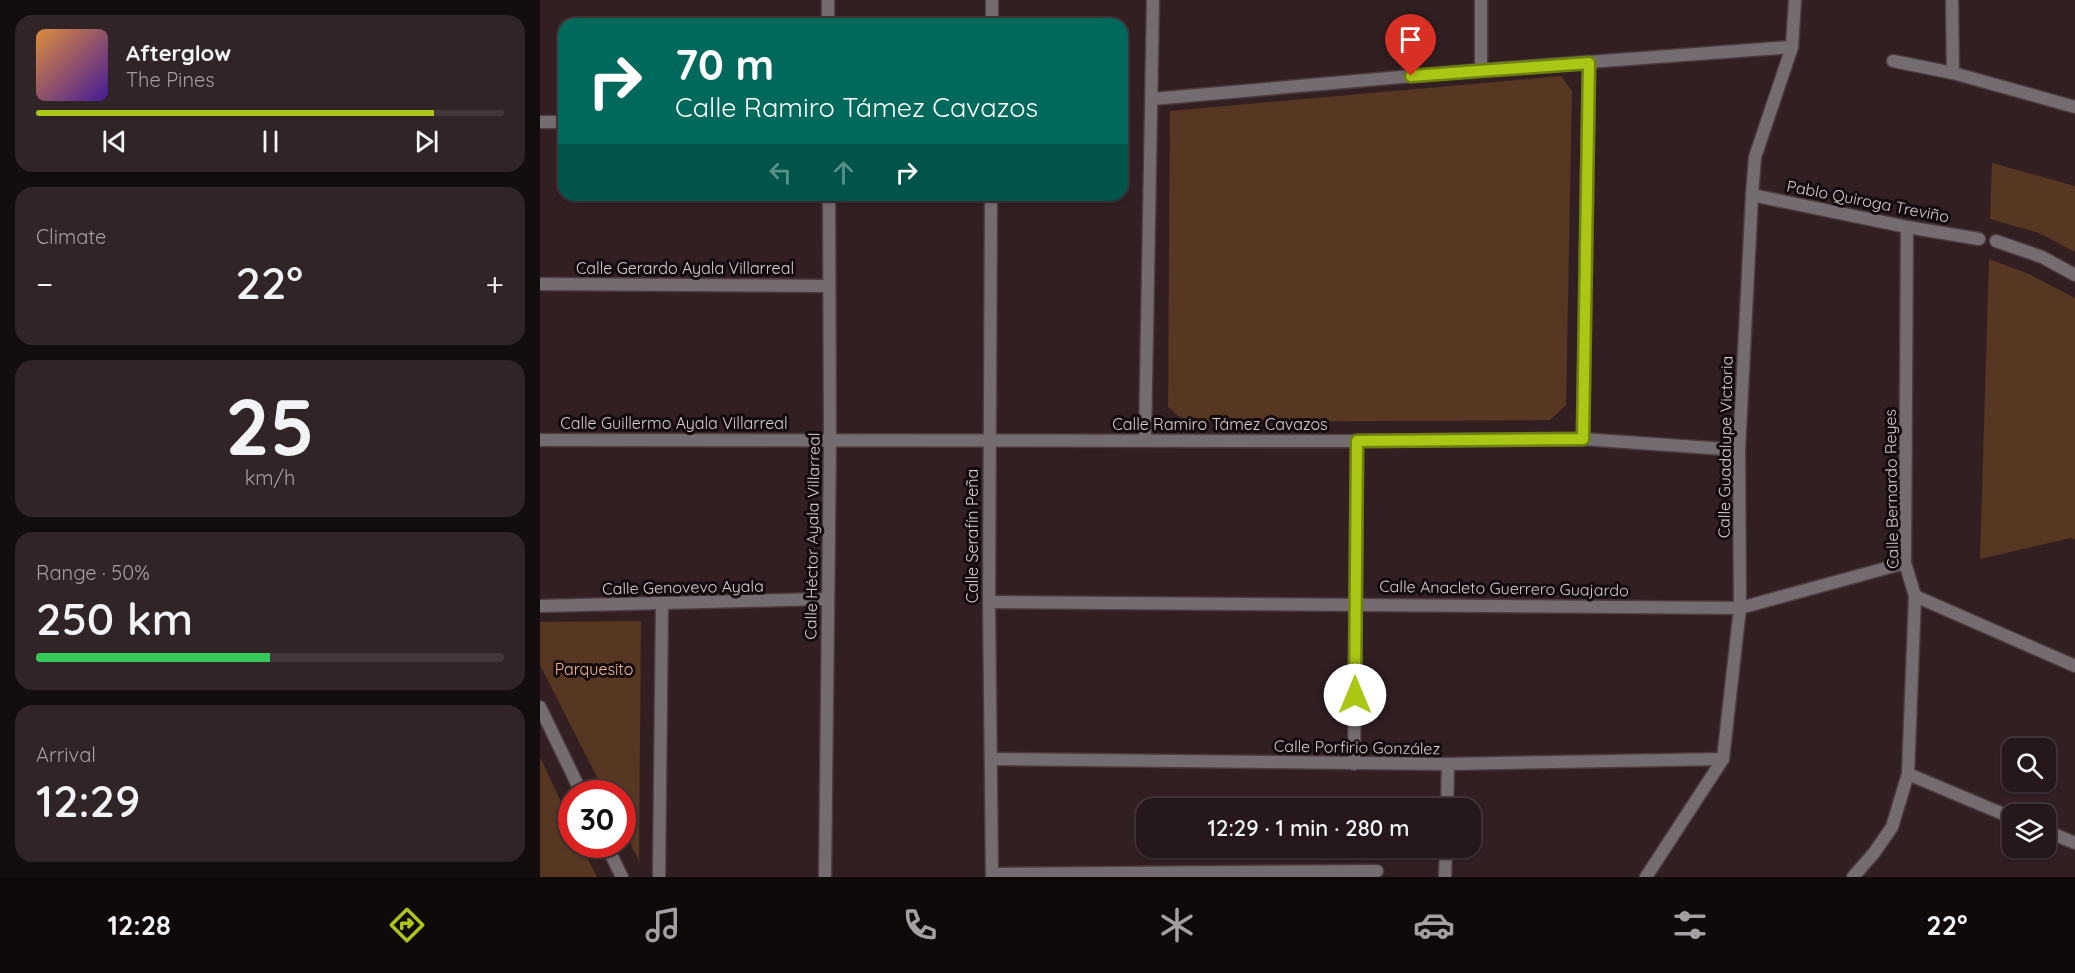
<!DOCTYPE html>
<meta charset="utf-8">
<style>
:root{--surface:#25171a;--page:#312427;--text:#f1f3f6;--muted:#a39fa2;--line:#423639;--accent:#abc615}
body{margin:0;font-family:Quicksand,sans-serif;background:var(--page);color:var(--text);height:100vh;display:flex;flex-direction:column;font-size:22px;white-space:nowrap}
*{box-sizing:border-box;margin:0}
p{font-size:20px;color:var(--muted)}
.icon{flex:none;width:33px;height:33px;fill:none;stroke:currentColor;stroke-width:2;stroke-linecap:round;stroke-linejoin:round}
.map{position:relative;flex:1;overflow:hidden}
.drawer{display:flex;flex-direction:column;gap:15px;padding:15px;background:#140d0e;width:540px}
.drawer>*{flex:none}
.guide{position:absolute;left:18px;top:18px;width:570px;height:183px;border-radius:18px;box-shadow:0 2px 4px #0004,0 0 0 2px var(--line);background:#00695c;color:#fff;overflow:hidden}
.fabs{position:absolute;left:1462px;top:738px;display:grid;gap:12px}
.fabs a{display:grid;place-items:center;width:54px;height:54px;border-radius:12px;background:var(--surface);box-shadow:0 2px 4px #0004,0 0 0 2px var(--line);font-size:30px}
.speed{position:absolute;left:18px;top:780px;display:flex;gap:12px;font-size:30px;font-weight:700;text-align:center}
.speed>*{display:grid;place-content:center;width:78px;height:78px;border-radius:50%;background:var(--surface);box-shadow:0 2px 4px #0004,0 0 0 2px var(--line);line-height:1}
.speed .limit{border:9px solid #d22;background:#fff;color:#111}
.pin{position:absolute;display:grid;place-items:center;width:51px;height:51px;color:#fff;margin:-62px -26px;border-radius:50% 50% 50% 0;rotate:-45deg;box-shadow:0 0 6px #0007}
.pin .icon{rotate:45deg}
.me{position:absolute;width:66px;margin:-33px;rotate:0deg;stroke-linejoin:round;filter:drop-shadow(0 0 4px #0008)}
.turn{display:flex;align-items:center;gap:21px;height:126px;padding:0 18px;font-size:27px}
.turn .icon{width:78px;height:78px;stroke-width:2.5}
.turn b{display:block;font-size:42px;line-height:51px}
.lanes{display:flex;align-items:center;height:57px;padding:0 18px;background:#0003;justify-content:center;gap:30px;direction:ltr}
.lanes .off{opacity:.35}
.big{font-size:45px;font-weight:600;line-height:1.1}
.drawer .widget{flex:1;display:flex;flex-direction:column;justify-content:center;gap:9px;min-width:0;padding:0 21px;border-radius:18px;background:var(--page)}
.drawer .dial{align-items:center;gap:0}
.dial b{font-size:78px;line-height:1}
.song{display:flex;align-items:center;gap:18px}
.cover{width:72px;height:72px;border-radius:9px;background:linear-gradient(135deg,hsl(30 70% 55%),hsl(260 70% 35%))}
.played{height:6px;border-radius:3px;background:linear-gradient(90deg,var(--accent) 85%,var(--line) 85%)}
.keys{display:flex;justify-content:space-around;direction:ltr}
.heat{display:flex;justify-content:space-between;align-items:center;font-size:33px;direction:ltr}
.charge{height:9px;border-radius:4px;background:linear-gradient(90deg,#34c759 50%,var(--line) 0)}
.trip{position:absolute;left:596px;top:798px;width:345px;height:60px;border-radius:18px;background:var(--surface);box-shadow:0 2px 4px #0004,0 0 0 2px var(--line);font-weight:600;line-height:60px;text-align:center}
.menu{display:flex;height:96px;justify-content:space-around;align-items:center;background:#0f090a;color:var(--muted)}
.menu .icon{width:42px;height:42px}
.menu .on{color:var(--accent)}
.menu b{font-size:27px;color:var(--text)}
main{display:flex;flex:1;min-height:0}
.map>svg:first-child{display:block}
</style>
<main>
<section class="drawer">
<div class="widget">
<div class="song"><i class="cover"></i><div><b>Afterglow</b><p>The Pines</p></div></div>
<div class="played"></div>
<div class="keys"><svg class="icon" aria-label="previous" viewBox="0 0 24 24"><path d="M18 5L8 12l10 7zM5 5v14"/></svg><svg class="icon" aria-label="pause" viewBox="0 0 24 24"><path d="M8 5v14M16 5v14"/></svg><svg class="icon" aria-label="next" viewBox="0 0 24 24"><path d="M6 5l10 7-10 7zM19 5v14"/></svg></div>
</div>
<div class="widget"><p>Climate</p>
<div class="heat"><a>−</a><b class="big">22°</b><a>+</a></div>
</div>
<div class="widget dial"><b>25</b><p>km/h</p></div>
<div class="widget"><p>Range · 50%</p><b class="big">250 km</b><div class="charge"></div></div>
<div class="widget"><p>Arrival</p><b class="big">12:29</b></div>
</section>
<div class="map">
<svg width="1535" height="877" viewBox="0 0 1535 877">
<rect width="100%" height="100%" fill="#311f22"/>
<!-- green -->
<g fill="#573722">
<path d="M1021,76L1032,91L1026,405L1010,420L645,422L628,407L630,111Z"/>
<path d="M1452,163L1535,186V252L1499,233L1450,219Z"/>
<path d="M1449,259L1489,274L1535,298V540L1531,538L1440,559Z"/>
<path d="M101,621L99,861L83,828L82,794L65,793L0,665V622Z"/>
<path d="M0,757L31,823L32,844L41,845L57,877H0Z"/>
</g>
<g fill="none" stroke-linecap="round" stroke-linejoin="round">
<defs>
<path id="service" d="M452,874L837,871"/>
<g id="minor">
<path d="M1412,0L1413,73"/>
<path d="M288,24V0"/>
<path d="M452,24V0"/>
<path d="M1353,61L1413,73L1535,107"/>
<path d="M941,70V0"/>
<path d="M612,99L941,70L1252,47"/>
<path d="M0,122H24"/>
<path d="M451,195L449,602L452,877"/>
<path d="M1212,195L1367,227L1439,239"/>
<path d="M1456,241L1502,257L1535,275"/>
<path d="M0,284L289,286"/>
<path d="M1043,439L1049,63"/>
<path d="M0,440L817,441L1043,439L1199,450"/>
<path d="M605,440L613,0"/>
<path d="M1375,596L1535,666"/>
<path d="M449,602L1200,608L1365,563"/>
<path d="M0,606L287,599"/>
<path d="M0,707L42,794"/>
<path d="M452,759L908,764L1183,759"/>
<path d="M814,764L817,441"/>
<path d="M1368,774L1468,816"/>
<path d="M907,808L908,764"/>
<path d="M1506,831L1535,843"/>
<path d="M66,844L82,877"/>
<path d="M119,877L122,604"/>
<path d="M285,877L290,439L289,195"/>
<path d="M905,877L906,848"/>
<path d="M1106,877L1183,759L1200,608L1199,450L1212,195L1215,157L1252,47L1255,0"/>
<path d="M1313,877L1334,853L1352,827L1368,774L1375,596L1365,563L1367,227"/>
</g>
</defs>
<!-- service casing -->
<use href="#service" stroke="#4c3b3e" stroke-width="15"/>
<!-- minor casing -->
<use href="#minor" stroke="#4c3b3e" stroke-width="15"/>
<!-- service -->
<use href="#service" stroke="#746c70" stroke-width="12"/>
<!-- minor -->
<use href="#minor" stroke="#746c70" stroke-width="12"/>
</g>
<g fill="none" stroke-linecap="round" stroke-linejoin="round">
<defs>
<path id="route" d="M815,695L817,441L1043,439L1049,63L871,76"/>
</defs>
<!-- route casing -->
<use href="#route" stroke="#6f810e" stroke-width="15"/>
<!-- route -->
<use href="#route" stroke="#abc615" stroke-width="10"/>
</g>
<g text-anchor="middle" stroke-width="6" stroke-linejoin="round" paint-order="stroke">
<!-- street labels -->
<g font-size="16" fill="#daced0" stroke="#130b0d">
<text transform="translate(1328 201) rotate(11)" y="6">Pablo Quiroga Treviño</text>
<text x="145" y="274">Calle Gerardo Ayala Villarreal</text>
<text x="134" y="429">Calle Guillermo Ayala Villarreal</text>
<text x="680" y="430">Calle Ramiro Támez Cavazos</text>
<text transform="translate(1185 447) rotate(-89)" y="6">Calle Guadalupe Victoria</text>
<text transform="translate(1351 489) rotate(-91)" y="6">Calle Bernardo Reyes</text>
<text transform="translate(272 536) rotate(-89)" y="6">Calle Héctor Ayala Villarreal</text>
<text transform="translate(432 536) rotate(-90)" y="6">Calle Serafín Peña</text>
<text transform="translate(143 587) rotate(-1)" y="6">Calle Genovevo Ayala</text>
<text transform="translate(964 588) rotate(1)" y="6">Calle Anacleto Guerrero Guajardo</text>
<text transform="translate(817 747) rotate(1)" y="6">Calle Porfirio González</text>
</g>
<!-- park labels -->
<g font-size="16" fill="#f4b58e" stroke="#130b0d">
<text x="54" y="675">Parquesito</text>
</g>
</g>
</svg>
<div class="fabs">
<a><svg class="icon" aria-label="search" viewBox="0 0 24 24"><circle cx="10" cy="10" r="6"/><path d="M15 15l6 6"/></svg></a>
<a><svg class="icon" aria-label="layers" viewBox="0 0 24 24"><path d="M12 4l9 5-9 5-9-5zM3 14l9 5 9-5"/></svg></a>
</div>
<div class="speed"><div class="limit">30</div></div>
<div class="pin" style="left:871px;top:76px;background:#d93025"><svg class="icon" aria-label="arrive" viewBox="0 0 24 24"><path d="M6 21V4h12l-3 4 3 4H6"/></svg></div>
<svg class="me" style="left:815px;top:695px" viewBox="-20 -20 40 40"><circle r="19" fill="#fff"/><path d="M0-13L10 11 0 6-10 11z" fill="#abc615"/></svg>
<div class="trip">12:29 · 1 min · 280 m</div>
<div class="guide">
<div class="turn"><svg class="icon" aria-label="right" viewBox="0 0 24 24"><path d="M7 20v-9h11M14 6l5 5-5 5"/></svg><div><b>70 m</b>Calle Ramiro Támez Cavazos</div></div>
<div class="lanes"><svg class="icon off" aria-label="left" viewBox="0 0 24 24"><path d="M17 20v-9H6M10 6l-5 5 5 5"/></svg><svg class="icon off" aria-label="ahead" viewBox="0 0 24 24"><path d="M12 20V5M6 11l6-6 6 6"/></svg><svg class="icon" aria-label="right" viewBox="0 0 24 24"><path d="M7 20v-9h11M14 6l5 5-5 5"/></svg></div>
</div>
</div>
</main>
<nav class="menu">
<b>12:28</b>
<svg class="icon on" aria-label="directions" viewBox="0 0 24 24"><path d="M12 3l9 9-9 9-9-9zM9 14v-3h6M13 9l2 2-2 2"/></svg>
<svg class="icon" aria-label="music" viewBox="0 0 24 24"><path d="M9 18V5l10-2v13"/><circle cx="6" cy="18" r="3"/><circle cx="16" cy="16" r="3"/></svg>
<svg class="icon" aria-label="phone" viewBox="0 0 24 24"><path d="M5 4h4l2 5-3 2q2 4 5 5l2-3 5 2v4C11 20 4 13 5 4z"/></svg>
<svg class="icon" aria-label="climate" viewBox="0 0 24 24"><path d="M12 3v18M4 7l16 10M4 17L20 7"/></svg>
<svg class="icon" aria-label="car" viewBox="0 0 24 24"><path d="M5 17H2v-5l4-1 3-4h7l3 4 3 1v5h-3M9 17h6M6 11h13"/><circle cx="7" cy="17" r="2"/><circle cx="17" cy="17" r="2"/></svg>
<svg class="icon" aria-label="filters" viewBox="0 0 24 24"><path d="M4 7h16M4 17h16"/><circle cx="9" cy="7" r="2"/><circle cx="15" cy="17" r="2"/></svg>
<b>22°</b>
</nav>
